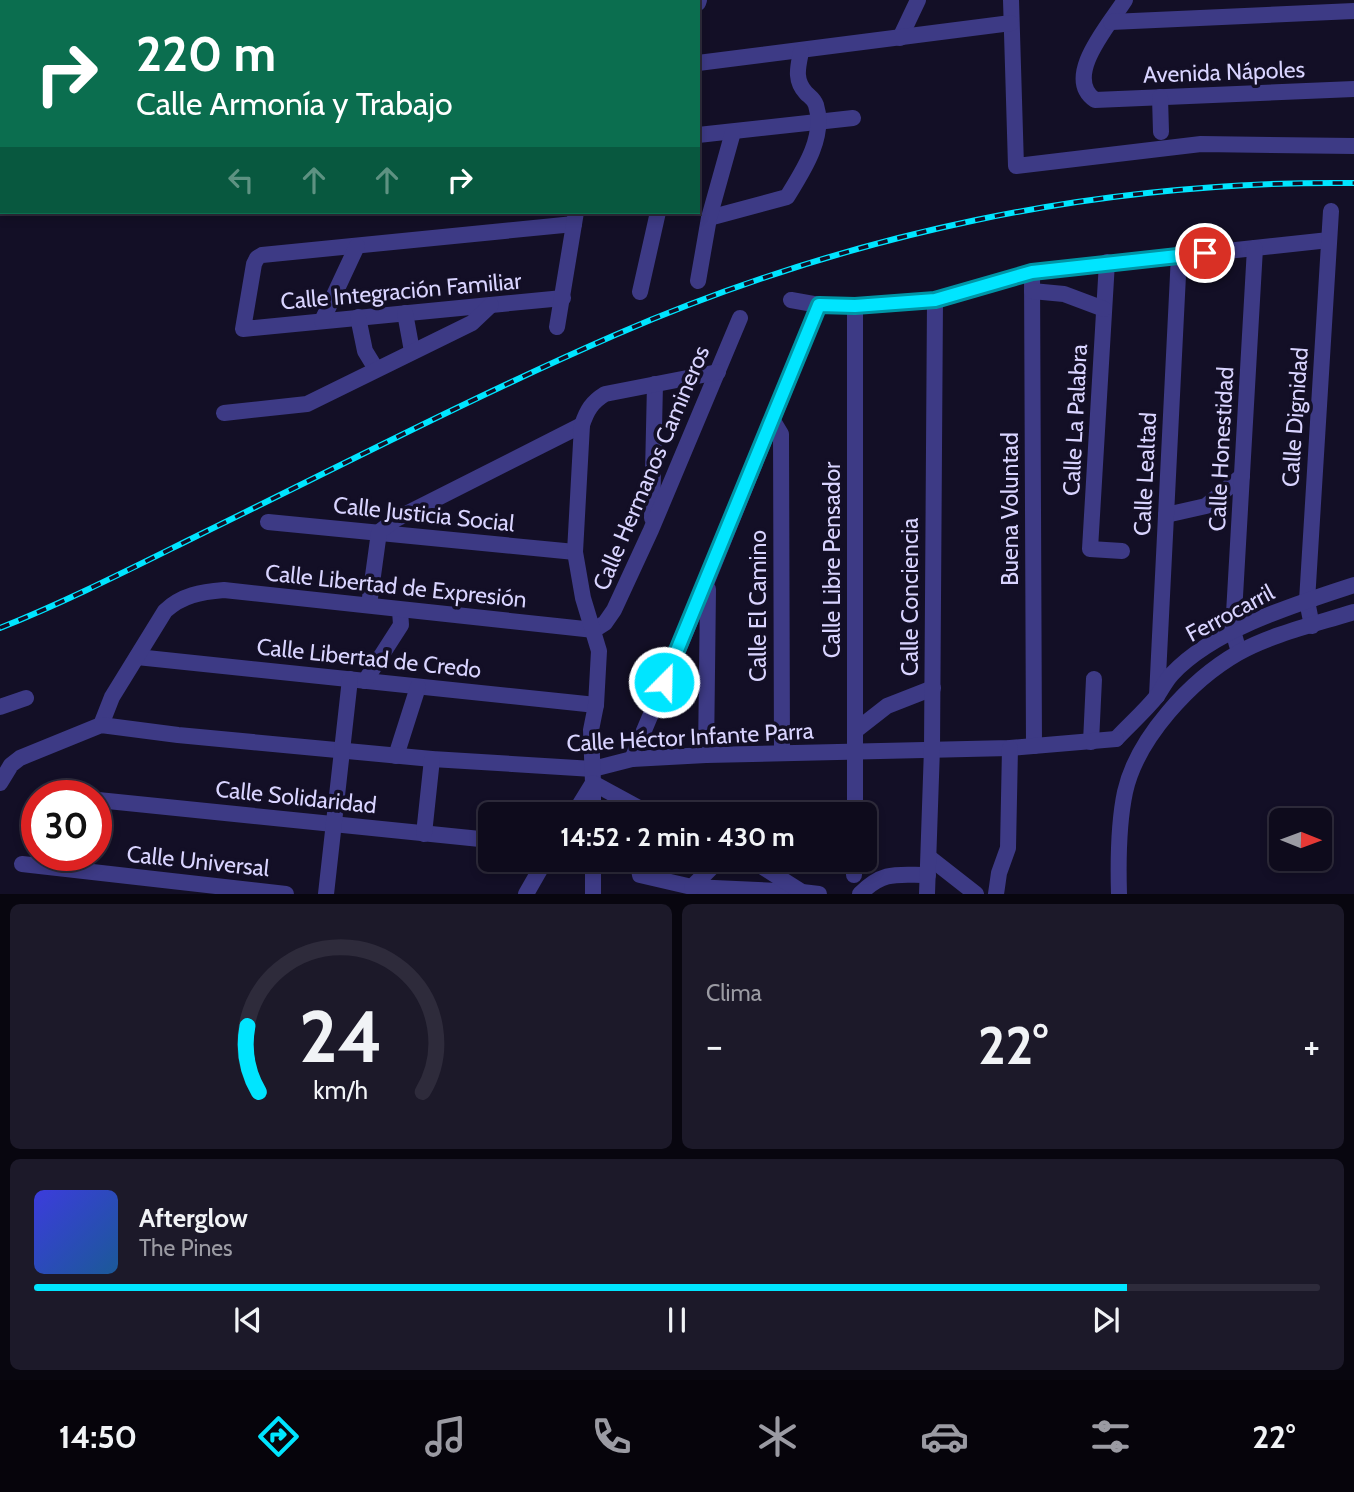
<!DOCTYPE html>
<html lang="es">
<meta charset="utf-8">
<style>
:root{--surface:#0e0b1c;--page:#1c1929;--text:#f1f3f6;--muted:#9b9ba3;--line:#2e2b3b;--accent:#00e5ff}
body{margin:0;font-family:Cabin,sans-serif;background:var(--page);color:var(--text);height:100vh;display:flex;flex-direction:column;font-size:26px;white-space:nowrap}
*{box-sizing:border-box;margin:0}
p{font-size:23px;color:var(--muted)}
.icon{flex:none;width:38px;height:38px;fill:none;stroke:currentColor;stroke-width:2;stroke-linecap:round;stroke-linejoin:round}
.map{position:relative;height:894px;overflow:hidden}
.side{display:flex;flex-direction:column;gap:10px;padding:10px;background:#08060f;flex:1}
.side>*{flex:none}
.guide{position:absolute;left:0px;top:0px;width:700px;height:214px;box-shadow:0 4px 10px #0003,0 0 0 2px var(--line);background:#0b6e4f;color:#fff;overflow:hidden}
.needle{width:46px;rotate:91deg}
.buttons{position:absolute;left:1269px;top:808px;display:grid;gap:14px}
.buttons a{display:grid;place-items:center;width:63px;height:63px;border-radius:10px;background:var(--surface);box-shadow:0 4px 10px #0003,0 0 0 2px var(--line);font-size:35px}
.speed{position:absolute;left:21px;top:780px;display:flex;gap:14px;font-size:35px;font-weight:700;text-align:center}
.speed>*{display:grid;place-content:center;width:91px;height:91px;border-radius:50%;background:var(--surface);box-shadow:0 4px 10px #0003,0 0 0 2px var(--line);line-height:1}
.speed .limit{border:10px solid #d22;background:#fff;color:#111}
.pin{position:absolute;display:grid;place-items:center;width:60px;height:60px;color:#fff;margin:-30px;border:4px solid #fff;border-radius:50%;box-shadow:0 2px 7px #0007}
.me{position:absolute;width:77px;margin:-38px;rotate:23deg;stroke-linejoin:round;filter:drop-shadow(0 0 5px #0008)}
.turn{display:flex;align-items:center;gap:24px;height:147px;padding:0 21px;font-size:32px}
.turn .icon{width:91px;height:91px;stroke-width:2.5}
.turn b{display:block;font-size:49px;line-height:60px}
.lanes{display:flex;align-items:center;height:66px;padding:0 21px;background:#0003;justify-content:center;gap:35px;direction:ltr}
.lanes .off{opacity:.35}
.big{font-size:52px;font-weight:800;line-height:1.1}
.side .card{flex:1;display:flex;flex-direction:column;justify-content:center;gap:10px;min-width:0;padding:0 24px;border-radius:10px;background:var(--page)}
.side .dial{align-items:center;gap:0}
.dial svg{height:182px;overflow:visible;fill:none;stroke:var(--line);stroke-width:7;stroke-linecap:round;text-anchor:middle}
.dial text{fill:var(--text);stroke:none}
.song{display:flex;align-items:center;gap:21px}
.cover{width:84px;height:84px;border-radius:10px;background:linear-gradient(135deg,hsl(240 70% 55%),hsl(210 70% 35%))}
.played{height:7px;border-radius:4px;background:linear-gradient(90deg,var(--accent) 85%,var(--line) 85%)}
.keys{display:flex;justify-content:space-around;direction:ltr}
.heat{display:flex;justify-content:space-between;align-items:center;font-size:38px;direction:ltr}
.side .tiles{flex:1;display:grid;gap:10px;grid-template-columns:1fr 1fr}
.card:last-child{grid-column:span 2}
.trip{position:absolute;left:478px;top:802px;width:399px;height:70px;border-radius:10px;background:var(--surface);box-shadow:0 4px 10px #0003,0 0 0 2px var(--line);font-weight:800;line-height:70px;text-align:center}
.tabs{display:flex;height:112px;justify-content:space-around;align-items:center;background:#06040b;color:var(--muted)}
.tabs .icon{width:49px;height:49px}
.tabs .on{color:var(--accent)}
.tabs b{font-size:32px;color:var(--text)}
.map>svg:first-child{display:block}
</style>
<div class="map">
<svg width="1354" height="894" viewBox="0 0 1354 894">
<rect width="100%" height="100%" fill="#130f26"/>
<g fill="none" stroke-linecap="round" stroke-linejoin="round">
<!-- minor -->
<g stroke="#3d3a85" stroke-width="16">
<path d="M503,0V2"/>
<path d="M1011,0L1016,166L1201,144L1354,146"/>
<path d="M1125,0C1110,24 1062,77 1095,100L1354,89"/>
<path d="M358,2V0"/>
<path d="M519,2L541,0"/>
<path d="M698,3L699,0"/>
<path d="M1111,22L1354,11"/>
<path d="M900,38L918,0"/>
<path d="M698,63L1011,23"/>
<path d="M1160,97L1161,132"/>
<path d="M698,135L853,118"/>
<path d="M709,218L787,197C803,171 826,137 816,105C814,99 810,97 806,93C794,80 798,67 801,52"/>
<path d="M1107,262L1090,549L1122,551"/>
<path d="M1032,272L1034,746"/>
<path d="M698,281L709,218L733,132"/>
<path d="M1032,291L1064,294L1104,309"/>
<path d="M640,292L658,212"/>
<path d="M563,298L243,329L254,264L257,258L262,255L574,224"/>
<path d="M791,300L819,305L855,306L935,300L1032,272L1329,240"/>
<path d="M405,313L412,351"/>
<path d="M358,317L365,351L376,369"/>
<path d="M322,321L357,246"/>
<path d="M557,327L576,212"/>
<path d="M224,413L307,404L472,323L491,305"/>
<path d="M772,419L781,434L782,753"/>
<path d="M1166,515L1206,506L1242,476"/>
<path d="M652,518L655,384"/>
<path d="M268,522L575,552"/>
<path d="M369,605L379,532L396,519L582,425"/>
<path d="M1312,626L1307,601L1331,211"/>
<path d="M1239,652L1233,631L1255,248"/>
<path d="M137,657L596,705"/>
<path d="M365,681L401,625L400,610"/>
<path d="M1157,696L1179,255"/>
<path d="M0,707L26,698"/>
<path d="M101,725L112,697L165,611C182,595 201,592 224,590L594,630L605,623L614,610L651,530L740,318"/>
<path d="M855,731L887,706L933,688"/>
<path d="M1116,739C1129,725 1145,711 1157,696C1162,689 1166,680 1172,674C1214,629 1296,604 1354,585"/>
<path d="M1091,742L1094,679"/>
<path d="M706,755L708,589"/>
<path d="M396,756L418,687"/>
<path d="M632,759L708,579L819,305"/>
<path d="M0,783L11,765L20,758L101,725L178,735L432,759L593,769L632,759L706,755L1010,748L1116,739"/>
<path d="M98,800L490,840"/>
<path d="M574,814L593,783L591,730L596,705L599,651L583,598L575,552L582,425C587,410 592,402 605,394L718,372"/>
<path d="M593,814V783L650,814"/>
<path d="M855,814V306"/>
<path d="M424,834L432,759"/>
<path d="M930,858L976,894"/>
<path d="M593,859V894"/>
<path d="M637,859L640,875L692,887L802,892"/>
<path d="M750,859L802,892L819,894"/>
<path d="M22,864L286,894"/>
<path d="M854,875V859"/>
<path d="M692,887L720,859"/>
<path d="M326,894L350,679"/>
<path d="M526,894L546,859"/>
<path d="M860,894C884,870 898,875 928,875"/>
<path d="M927,894L932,748L935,300"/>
<path d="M996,894L999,873L1008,848L1010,748"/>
<path d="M1119,894C1118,860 1118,825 1125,792C1137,738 1191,680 1238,653C1272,634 1316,624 1354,612"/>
</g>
<defs>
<path id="rail" d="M0,628C70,600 136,566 203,533C340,466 475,396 615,335C848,234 1099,180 1354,183"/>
</defs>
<!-- rail casing -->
<use href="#rail" stroke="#00e5ff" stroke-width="6"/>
<!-- rail -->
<use href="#rail" stroke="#130f26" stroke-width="3.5" stroke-dasharray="10" stroke-linecap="butt"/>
</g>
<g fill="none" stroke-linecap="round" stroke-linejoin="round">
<defs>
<path id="route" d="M664,682L819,305L855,306L935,300L1032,272L1205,253"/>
</defs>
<!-- route casing -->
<use href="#route" stroke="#0095a6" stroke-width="18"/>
<!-- route -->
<use href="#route" stroke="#00e5ff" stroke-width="12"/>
</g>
<g text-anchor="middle" stroke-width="7" stroke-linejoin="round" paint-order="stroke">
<!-- street labels -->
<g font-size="23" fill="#d9d4ff" stroke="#130f26">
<text transform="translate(1224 72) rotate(-2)" y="8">Avenida Nápoles</text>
<text transform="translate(401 291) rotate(-5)" y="8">Calle Integración Familiar</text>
<text transform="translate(1295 417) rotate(-86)" y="8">Calle Dignidad</text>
<text transform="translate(1075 420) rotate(-87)" y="8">Calle La Palabra</text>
<text transform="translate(1221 449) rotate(-87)" y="8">Calle Honestidad</text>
<text transform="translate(651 468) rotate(-67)" y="8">Calle Hermanos Camineros</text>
<text transform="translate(1145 474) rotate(-87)" y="8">Calle Lealtad</text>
<text transform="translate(1010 509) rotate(-90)" y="8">Buena Voluntad</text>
<text transform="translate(424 514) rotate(6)" y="8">Calle Justicia Social</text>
<text transform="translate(832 560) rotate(-90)" y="8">Calle Libre Pensador</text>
<text transform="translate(396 586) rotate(6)" y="8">Calle Libertad de Expresión</text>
<text transform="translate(910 597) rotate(-90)" y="8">Calle Conciencia</text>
<text transform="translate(758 606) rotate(-90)" y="8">Calle El Camino</text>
<text transform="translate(1230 613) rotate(-28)" y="8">Ferrocarril</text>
<text transform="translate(369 658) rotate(6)" y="8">Calle Libertad de Credo</text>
<text transform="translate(690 737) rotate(-3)" y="8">Calle Héctor Infante Parra</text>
<text transform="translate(296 797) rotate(6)" y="8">Calle Solidaridad</text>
<text transform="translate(198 861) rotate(6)" y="8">Calle Universal</text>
</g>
</g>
</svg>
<div class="buttons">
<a><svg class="needle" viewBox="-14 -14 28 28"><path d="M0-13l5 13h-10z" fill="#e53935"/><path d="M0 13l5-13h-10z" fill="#9b9ba3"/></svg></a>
</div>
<div class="speed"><div class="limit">30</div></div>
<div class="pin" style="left:1205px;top:253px;background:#d93025"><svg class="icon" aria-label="arrive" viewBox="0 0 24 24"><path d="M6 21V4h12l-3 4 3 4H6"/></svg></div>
<svg class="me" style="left:664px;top:682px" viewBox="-20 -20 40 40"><circle r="17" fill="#00e5ff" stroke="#fff" stroke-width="3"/><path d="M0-11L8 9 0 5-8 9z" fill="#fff"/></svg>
<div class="trip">14:52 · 2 min · 430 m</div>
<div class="guide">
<div class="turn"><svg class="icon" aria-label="right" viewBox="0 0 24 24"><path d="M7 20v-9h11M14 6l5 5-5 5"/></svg><div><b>220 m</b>Calle Armonía y Trabajo</div></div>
<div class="lanes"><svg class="icon off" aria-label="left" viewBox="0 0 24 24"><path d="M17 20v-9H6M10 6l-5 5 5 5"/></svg><svg class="icon off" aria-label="ahead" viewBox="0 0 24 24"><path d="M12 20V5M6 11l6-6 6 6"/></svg><svg class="icon off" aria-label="ahead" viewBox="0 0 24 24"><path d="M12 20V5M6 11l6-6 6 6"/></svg><svg class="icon" aria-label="right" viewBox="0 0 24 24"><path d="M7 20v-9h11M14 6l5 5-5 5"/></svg></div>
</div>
</div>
<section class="side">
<div class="tiles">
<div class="card dial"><svg viewBox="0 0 100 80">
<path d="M14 69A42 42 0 1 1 86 69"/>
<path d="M14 69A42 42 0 0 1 9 40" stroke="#00e5ff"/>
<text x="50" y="56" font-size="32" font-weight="700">24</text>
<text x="50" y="72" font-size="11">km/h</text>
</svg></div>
<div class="card"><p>Clima</p>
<div class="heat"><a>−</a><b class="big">22°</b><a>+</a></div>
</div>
<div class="card">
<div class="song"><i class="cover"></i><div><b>Afterglow</b><p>The Pines</p></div></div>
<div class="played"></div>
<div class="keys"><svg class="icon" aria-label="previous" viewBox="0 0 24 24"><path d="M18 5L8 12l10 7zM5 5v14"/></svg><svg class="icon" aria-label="pause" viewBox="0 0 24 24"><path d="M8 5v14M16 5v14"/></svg><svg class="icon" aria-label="next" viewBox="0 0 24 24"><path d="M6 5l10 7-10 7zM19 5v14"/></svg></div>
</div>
</div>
</section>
<nav class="tabs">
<b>14:50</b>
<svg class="icon on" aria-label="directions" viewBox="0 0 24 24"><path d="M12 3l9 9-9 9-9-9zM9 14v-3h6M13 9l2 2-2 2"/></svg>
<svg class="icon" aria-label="music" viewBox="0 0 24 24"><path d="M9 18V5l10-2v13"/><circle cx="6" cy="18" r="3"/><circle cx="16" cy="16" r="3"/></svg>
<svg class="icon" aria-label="phone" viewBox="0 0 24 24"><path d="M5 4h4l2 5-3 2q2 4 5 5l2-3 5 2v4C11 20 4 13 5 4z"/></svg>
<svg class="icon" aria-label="climate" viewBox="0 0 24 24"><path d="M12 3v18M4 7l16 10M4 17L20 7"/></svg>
<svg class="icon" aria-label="car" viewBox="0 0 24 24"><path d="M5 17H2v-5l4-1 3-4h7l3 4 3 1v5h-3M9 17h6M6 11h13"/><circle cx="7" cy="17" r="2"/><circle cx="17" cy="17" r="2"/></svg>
<svg class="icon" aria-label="filters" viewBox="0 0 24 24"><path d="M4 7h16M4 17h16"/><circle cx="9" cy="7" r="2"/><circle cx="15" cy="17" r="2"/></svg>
<b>22°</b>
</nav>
